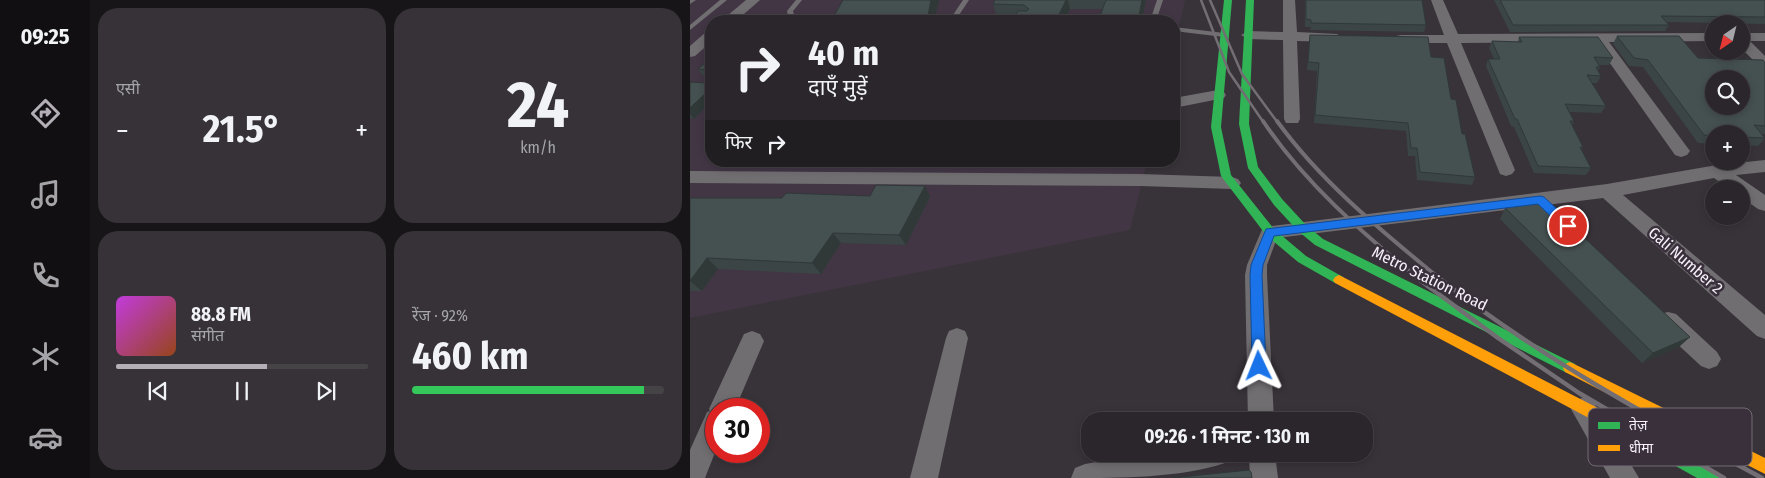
<!DOCTYPE html>
<html lang="hi">
<meta charset="utf-8">
<style>
:root{--surface:#2a262b;--page:#363237;--text:#f1f3f6;--muted:#a5a5a9;--line:#464347;--accent:#b4aeb6}
body{margin:0;font-family:"Fira Sans Condensed","Noto Sans Devanagari",sans-serif;background:var(--page);color:var(--text);height:100vh;display:flex;flex-direction:column;font-size:19px;white-space:nowrap}
*{box-sizing:border-box;margin:0}
p{font-size:16px;color:var(--muted)}
.icon{flex:none;width:28px;height:28px;fill:none;stroke:currentColor;stroke-width:2;stroke-linecap:round;stroke-linejoin:round}
.map{position:relative;flex:1;overflow:hidden}
.details{display:flex;flex-direction:column;gap:8px;padding:8px;background:#171518;width:600px}
.details>*{flex:none}
.top-card{position:absolute;left:15px;top:15px;width:475px;height:152px;border-radius:20px;box-shadow:0 2px 8px #0003,0 0 0 1px var(--line);background:#2a262b;color:var(--text);overflow:hidden}
.needle{width:32px;rotate:215deg}
.controls{position:absolute;left:1015px;top:15px;display:grid;gap:10px}
.controls a{display:grid;place-items:center;width:45px;height:45px;border-radius:50%;background:var(--surface);box-shadow:0 2px 8px #0003,0 0 0 1px var(--line);font-size:25px}
.speed{position:absolute;left:15px;top:398px;display:flex;gap:10px;font-size:25px;font-weight:700;text-align:center}
.speed>*{display:grid;place-content:center;width:65px;height:65px;border-radius:50%;background:var(--surface);box-shadow:0 2px 8px #0003,0 0 0 1px var(--line);line-height:1}
.speed .limit{border:8px solid #d22;background:#fff;color:#111}
.pin{position:absolute;display:grid;place-items:center;width:42px;height:42px;color:#fff;margin:-21px;border:2px solid #fff;border-radius:50%;box-shadow:0 1px 5px #0007}
.me{position:absolute;width:55px;margin:-28px;rotate:358deg;stroke-linejoin:round;filter:drop-shadow(0 0 4px #0008)}
.turn{display:flex;align-items:center;gap:18px;height:105px;padding:0 20px;font-size:22px}
.turn .icon{width:65px;height:65px;stroke-width:2.5}
.turn b{display:block;font-size:35px;line-height:42px}
.then{display:flex;align-items:center;height:48px;padding:0 20px;background:#0003;gap:10px;font-size:19px}
.big{font-size:38px;font-weight:700;line-height:1.1}
.details .tile{flex:1;display:flex;flex-direction:column;justify-content:center;gap:8px;min-width:0;padding:0 18px;border-radius:20px;background:var(--page)}
.details .dial{align-items:center;gap:0}
.dial b{font-size:65px;line-height:1}
.song{display:flex;align-items:center;gap:15px}
.cover{width:60px;height:60px;border-radius:8px;background:linear-gradient(135deg,hsl(290 70% 55%),hsl(20 70% 35%))}
.played{height:5px;border-radius:2px;background:linear-gradient(90deg,var(--accent) 60%,var(--line) 60%)}
.keys{display:flex;justify-content:space-around;direction:ltr}
.heat{display:flex;justify-content:space-between;align-items:center;font-size:28px;direction:ltr}
.charge{height:8px;border-radius:4px;background:linear-gradient(90deg,#34c759 92%,var(--line) 0)}
.details .tiles{flex:1;display:grid;gap:8px;grid-template-columns:repeat(2,1fr)}
.trip{position:absolute;left:391px;top:412px;width:292px;height:50px;border-radius:20px;background:var(--surface);box-shadow:0 2px 8px #0003,0 0 0 1px var(--line);font-weight:700;line-height:50px;text-align:center}
main{display:flex;flex:1;min-height:0}
.dock{display:flex;flex-direction:column;width:90px;justify-content:space-around;align-items:center;background:#110f11;color:var(--muted)}
.dock .icon{width:35px;height:35px}
.dock .current{color:var(--accent)}
.dock b{font-size:22px;color:var(--text)}
.map>svg:first-child{display:block}
</style>
<main>
<nav class="dock">
<b>09:25</b>
<svg class="icon current" aria-label="directions" viewBox="0 0 24 24"><path d="M12 3l9 9-9 9-9-9zM9 14v-3h6M13 9l2 2-2 2"/></svg>
<svg class="icon" aria-label="music" viewBox="0 0 24 24"><path d="M9 18V5l10-2v13"/><circle cx="6" cy="18" r="3"/><circle cx="16" cy="16" r="3"/></svg>
<svg class="icon" aria-label="phone" viewBox="0 0 24 24"><path d="M5 4h4l2 5-3 2q2 4 5 5l2-3 5 2v4C11 20 4 13 5 4z"/></svg>
<svg class="icon" aria-label="climate" viewBox="0 0 24 24"><path d="M12 3v18M4 7l16 10M4 17L20 7"/></svg>
<svg class="icon" aria-label="car" viewBox="0 0 24 24"><path d="M5 17H2v-5l4-1 3-4h7l3 4 3 1v5h-3M9 17h6M6 11h13"/><circle cx="7" cy="17" r="2"/><circle cx="17" cy="17" r="2"/></svg>
</nav>
<section class="details">
<div class="tiles">
<div class="tile"><p>एसी</p>
<div class="heat"><a>−</a><b class="big">21.5°</b><a>+</a></div>
</div>
<div class="tile dial"><b>24</b><p>km/h</p></div>
<div class="tile">
<div class="song"><i class="cover"></i><div><b>88.8 FM</b><p>संगीत</p></div></div>
<div class="played"></div>
<div class="keys"><svg class="icon" aria-label="previous" viewBox="0 0 24 24"><path d="M18 5L8 12l10 7zM5 5v14"/></svg><svg class="icon" aria-label="pause" viewBox="0 0 24 24"><path d="M8 5v14M16 5v14"/></svg><svg class="icon" aria-label="next" viewBox="0 0 24 24"><path d="M6 5l10 7-10 7zM19 5v14"/></svg></div>
</div>
<div class="tile"><p>रेंज · 92%</p><b class="big">460 km</b><div class="charge"></div></div>
</div>
</section>
<div class="map">
<svg width="1075" height="478" viewBox="0 0 1075 478">
<rect width="100%" height="100%" fill="#383339"/>
<!-- built -->
<path fill="#423645" d="M0,0H495L484,49V21H21V161H457L440,230L0,318Z"/>
<g fill="none" stroke-linecap="round" stroke-linejoin="round">
<!-- lane -->
<g fill="#716e72" fill-rule="evenodd">
<path d="M0,0H6L0,4Z"/>
<path d="M30,0H37L0,30V25Z"/>
<path d="M106,0H112L103,11L104,15L112,21H105L98,16L97,11Z"/>
<path d="M273,0H279L265,21H259Z"/>
<path d="M467,0H473L466,21H460Z"/>
<path d="M286,16L337,19L340,21L284,19L283,18Z"/>
<path d="M484,27L534,33L537,35L534,37L484,31Z"/>
</g>
<!-- street -->
<g fill="#716e72" fill-rule="evenodd">
<path d="M56,0H70L46,21H31Z"/>
<path d="M593,0H605L607,32L647,34L654,38L647,42L607,41L610,119L608,123H596L594,119L593,40L558,39L551,35L558,31L593,32Z"/>
<path d="M741,0H753L768,34L1024,33V41L919,42L1000,151L997,155L991,157L985,155L905,42L771,43L825,170L822,174L816,176L810,174L757,43H711L706,42L704,39L706,36L711,35H754Z"/>
<path d="M21,31V42L5,56L0,57V46L16,32Z"/>
<path d="M1051,33H1075V41H1060L1075,56V68L1070,67L1051,48Z"/>
<path d="M528,90L534,92L536,95L534,98L484,108V98Z"/>
<path d="M1075,160V172L1046,175L1075,195V211L1068,209L1051,197V189H1040L1024,178L933,195L1075,315V339L1067,336L913,198L587,238L577,265V275L584,421H558L555,275L557,265L573,227L917,184L1027,165Z"/>
<path d="M0,171L450,174L542,177L548,179L551,183L548,187L542,189L450,186L0,183Z"/>
<path d="M978,312L986,314L1027,352L1031,359L1027,366L1019,369L1011,366L970,328L967,321L970,314Z"/>
<path d="M267,328L275,331L278,338L248,478H220L256,338L259,331Z"/>
<path d="M62,331L70,334L74,341L45,409H26V450L15,478H0V450L17,412L20,411L19,409L54,334Z"/>
<path d="M894,397L903,401L949,478H920L881,409L885,401Z"/>
<path d="M455,454H539L535,463C489,478 431,478 381,478L385,468L395,464Z"/>
<path d="M559,454H585L588,478H560Z"/>
</g>
<!-- fast -->
<g fill="#30b455" fill-rule="evenodd">
<path d="M534,0H542L531,127L541,175L584,229L616,256L653,277L655,280L653,283H645L608,262L576,235L531,176L521,127Z"/>
<path d="M556,0H564L559,124L568,167L592,199L616,225L633,239L885,364L887,368L885,372L880,374L875,372L625,245L608,231L584,205L558,168L549,124Z"/>
<path d="M932,421L1027,473L1030,478H1007L927,433L925,428L927,423Z"/>
</g>
<!-- slow -->
<g fill="#ff9f0a" fill-rule="evenodd">
<path d="M649,275L937,423L939,428L937,433L932,435L927,433L645,283L643,280L645,277Z"/>
<path d="M880,362L1075,458V474L875,372L873,368L875,364Z"/>
</g>
<!-- rail-far2 -->
<g stroke="#726e73" stroke-width="2.5">
<path d="M511,0L539,72L574,123"/>
<path d="M520,0L552,74L588,123"/>
</g>
<!-- rail-far1 -->
<g stroke="#726e73" stroke-width="4">
<path d="M573,121C613,181 673,234 729,279"/>
<path d="M587,121C632,183 692,231 750,279"/>
</g>
<!-- rail -->
<g stroke="#726e73" stroke-width="4.5">
<path d="M727,278L808,338L889,393L1034,478"/>
<path d="M749,278C846,355 963,419 1072,478"/>
</g>
</g>
<!-- wall -->
<g fill="#3b4545">
<path d="M305,0H456L452,21H408L413,9H380L374,21H322L325,16L306,15L303,4Z"/>
<path d="M615,0H732L736,25L734,32L620,30L621,27H615Z"/>
<path d="M804,0H1075V24L976,22L979,25L975,31L820,32Z"/>
<path d="M620,35L741,57L761,99L785,177L782,185L727,180L725,156H718L716,131L624,123L627,71L617,70Z"/>
<path d="M927,36L1008,58L1075,63V134H1071L1075,138L1068,146L1051,145V134H1024V144L1008,143L953,67L939,66L923,44Z"/>
<path d="M829,37L923,58L919,65H909L910,67L908,71L911,76L907,83H902L916,106L911,113L879,112L884,121L882,126L893,147L891,150L901,168L896,175L844,173L824,127L821,126L796,66L798,59H804L799,48L802,41L828,42Z"/>
<path d="M21,58V102L4,119L0,118V82L16,83V77H14L8,69Z"/>
<path d="M180,196L240,197L216,245L151,243L131,274L28,269L12,291H0V198H92Z"/>
<path d="M815,208L989,347L952,363L810,219Z"/>
</g>
<!-- shaded-wall -->
<g fill="#303838">
<path d="M241,0H249L244,21H237Z"/>
<path d="M376,0H378L380,9L374,21H366Z"/>
<path d="M452,0H456L452,21H448Z"/>
<path d="M21,88V102L4,119L0,114V108Z"/>
<path d="M235,186L240,197L216,245L209,235Z"/>
<path d="M143,233L151,243L131,274L122,263Z"/>
<path d="M17,258L28,269L12,291L0,281Z"/>
<path d="M1000,337L989,347L952,363L963,353Z"/>
</g>
<!-- building -->
<g fill="#455050" stroke="#303838" fill-rule="evenodd">
<path d="M153,0H241L237,21H141Z"/>
<path d="M305,0H376L366,21H322L328,11H337L339,9L334,5L303,4Z"/>
<path d="M416,0H452L448,21H408Z"/>
<path d="M616,0H732L736,25L621,23V20L616,19Z"/>
<path d="M810,0H1075V17L971,16L979,25H823Z"/>
<path d="M620,35L738,37L741,57L754,58L761,99L766,100L772,134H775L785,177L730,172L727,148H721L718,123L625,115L629,63L618,62Z"/>
<path d="M927,36H989L1008,58L1073,60L1075,63V126L1064,125L1075,138L1051,137V134H1024V136L1014,135L958,60L944,58ZM1024,79H1051V106H1024Z"/>
<path d="M829,37H908L923,58L904,57L910,67H906L911,76L897,75L916,106L875,104L884,121H880L893,147H890L901,168L848,166L827,119H825L798,59H810L802,41L832,42Z"/>
<path d="M21,58V88L0,108V82L16,83V70L8,69Z"/>
<path d="M186,185L235,186L209,235L143,233L122,263L17,258L0,281V198H92L96,193L180,196Z"/>
<path d="M851,197L1000,337L963,353L815,208Z"/>
<path d="M559,470L561,472L562,478H482Z"/>
</g>
<!-- route -->
<path fill="#1a73e8" stroke="#114b97" d="M850,196L854,197L882,223L884,226L882,229H874L848,204L584,236L573,265L572,275L576,366L574,371L569,372L564,371L562,366L560,275L561,265L576,229Z"/>
<g text-anchor="middle" stroke-width="5" stroke-linejoin="round" paint-order="stroke">
<!-- street labels -->
<g font-size="16" fill="#f7f1f9" stroke="#39303c">
<text transform="translate(996 260) rotate(41)" y="6">Gali Number 2</text>
<text transform="translate(740 278) rotate(26)" y="6">Metro Station Road</text>
</g>
</g>
<!-- legend -->
<rect x="898" y="408" width="164" height="58" rx="8" fill="#39303c" stroke="#726a75" stroke-width="1"/>
<rect x="908" y="422" width="22" height="7" fill="#30b455"/>
<rect x="908" y="445" width="22" height="6" fill="#ff9f0a"/>
<g font-size="14" fill="#f7f1f9">
<text x="939" y="430">तेज़</text>
<text x="939" y="453">धीमा</text>
</g>
</svg>
<div class="controls">
<a><svg class="needle" viewBox="-14 -14 28 28"><path d="M0-13l5 13h-10z" fill="#e53935"/><path d="M0 13l5-13h-10z" fill="#a5a5a9"/></svg></a>
<a><svg class="icon" aria-label="search" viewBox="0 0 24 24"><circle cx="10" cy="10" r="6"/><path d="M15 15l6 6"/></svg></a>
<a>+</a>
<a>−</a>
</div>
<div class="speed"><div class="limit">30</div></div>
<div class="pin" style="left:878px;top:226px;background:#d93025"><svg class="icon" aria-label="arrive" viewBox="0 0 24 24"><path d="M6 21V4h12l-3 4 3 4H6"/></svg></div>
<svg class="me" style="left:569px;top:366px" viewBox="-20 -20 40 40"><path d="M0-17L14 15 0 8-14 15z" fill="#1a73e8" stroke="#fff" stroke-width="4"/></svg>
<div class="trip">09:26 · 1 मिनट · 130 m</div>
<div class="top-card">
<div class="turn"><svg class="icon" aria-label="right" viewBox="0 0 24 24"><path d="M7 20v-9h11M14 6l5 5-5 5"/></svg><div><b>40 m</b>दाएँ मुड़ें</div></div>
<div class="then">फिर<svg class="icon" aria-label="right" viewBox="0 0 24 24"><path d="M7 20v-9h11M14 6l5 5-5 5"/></svg></div>
</div>
</div>
</main>
